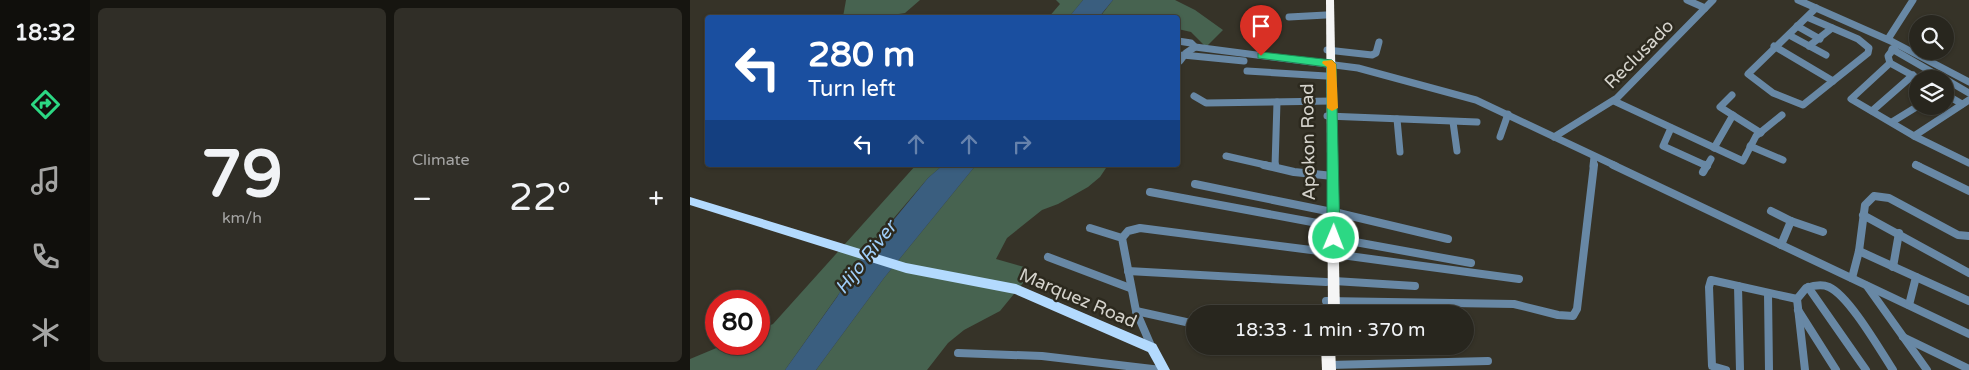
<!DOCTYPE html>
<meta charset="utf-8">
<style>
:root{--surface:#28261e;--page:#302e27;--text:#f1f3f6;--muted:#a5a5a4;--line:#44433c;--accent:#2cd884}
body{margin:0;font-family:"Varela Round",sans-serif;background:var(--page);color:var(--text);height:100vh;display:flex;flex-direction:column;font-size:19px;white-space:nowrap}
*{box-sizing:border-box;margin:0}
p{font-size:16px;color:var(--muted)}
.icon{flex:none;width:28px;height:28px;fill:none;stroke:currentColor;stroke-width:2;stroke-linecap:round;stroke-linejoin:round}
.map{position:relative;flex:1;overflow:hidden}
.sheet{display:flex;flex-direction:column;gap:8px;padding:8px;background:#161510;width:600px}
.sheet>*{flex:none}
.guide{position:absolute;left:15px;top:15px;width:475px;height:152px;border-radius:5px;box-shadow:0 1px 4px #0004,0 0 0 1px var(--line);background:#1a4fa0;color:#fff;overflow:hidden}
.tools{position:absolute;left:1219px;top:15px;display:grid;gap:10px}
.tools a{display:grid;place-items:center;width:45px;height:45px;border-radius:50%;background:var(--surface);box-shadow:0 1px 4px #0004,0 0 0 1px var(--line);font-size:25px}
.speed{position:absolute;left:15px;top:290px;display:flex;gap:10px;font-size:25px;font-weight:700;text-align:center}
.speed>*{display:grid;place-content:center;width:65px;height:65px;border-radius:50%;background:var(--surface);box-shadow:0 1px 4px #0004,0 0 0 1px var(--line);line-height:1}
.speed .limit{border:8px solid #d22;background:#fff;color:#111}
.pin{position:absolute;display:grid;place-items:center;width:42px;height:42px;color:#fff;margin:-51px -21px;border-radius:50% 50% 50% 0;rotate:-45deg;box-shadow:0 0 5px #0007}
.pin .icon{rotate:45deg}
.me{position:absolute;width:55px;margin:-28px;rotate:1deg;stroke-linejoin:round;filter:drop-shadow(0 0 4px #0008)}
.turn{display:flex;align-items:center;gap:18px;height:105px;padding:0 20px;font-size:22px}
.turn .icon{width:65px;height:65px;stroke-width:2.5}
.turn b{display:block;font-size:35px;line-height:42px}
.lanes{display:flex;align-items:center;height:48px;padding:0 20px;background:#0003;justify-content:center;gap:25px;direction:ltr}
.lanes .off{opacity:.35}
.big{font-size:38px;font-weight:600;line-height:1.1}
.sheet .widget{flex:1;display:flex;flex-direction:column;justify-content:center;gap:8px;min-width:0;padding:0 18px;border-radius:8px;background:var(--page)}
.sheet .dial{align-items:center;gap:0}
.dial b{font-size:65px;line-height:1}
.heat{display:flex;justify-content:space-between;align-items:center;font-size:28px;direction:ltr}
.sheet .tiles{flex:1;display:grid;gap:8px;grid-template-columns:repeat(2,1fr)}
.trip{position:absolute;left:496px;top:305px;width:288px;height:50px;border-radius:25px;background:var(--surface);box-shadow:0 1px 4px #0004,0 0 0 1px var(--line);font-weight:600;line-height:50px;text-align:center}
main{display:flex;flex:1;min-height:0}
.dock{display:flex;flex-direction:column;width:90px;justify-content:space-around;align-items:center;background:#100f0c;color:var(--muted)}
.dock .icon{width:35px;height:35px}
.dock .current{color:var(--accent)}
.dock b{font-size:22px;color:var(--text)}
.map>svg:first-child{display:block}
</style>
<main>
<nav class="dock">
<b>18:32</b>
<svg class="icon current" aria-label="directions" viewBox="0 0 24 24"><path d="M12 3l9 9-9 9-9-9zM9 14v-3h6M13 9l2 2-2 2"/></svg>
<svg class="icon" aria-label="music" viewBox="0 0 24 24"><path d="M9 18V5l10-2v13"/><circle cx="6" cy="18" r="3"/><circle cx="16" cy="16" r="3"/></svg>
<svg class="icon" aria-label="phone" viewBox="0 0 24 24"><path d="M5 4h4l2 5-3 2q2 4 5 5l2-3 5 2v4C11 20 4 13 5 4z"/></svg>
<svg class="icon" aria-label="climate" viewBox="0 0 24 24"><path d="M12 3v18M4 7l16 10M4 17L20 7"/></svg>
</nav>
<section class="sheet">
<div class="tiles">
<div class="widget dial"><b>79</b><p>km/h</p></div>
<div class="widget"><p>Climate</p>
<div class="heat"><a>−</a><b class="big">22°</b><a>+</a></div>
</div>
</div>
</section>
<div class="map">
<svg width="1279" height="370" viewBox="0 0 1279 370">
<rect width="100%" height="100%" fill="#363328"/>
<!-- green -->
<g fill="#476350">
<path d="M156,0H230L215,13L190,17H153Z"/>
<path d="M366,0H393L379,17L358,18L370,4Z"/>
<path d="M423,0H485L505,10L533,30L516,47L501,32L488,29V18H409Z"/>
<path d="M226,165H253L238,178L197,226L95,370H0V359L36,344H69V330L83,324Z"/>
<path d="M286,165H418L410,177L398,187L368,204L352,210L317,238L306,259L338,268L333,283L310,311L274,330L258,343L237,370H126L194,278Z"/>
</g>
<!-- water -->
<g fill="#3a5e7f">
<path d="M393,0H423L409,17H379Z"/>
<path d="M253,165H286L194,278L126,370H95L147,297L165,267L238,178Z"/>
</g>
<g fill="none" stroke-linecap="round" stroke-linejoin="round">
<!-- minor-far1 -->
<g stroke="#6888a5" stroke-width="7">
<path d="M997,0L1015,8"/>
<path d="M1108,0L1203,42L1279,82"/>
<path d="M599,17L636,15"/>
<path d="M1117,17L1168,39L1179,48L1178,53L1113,105L1083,93L1058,74L1126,8"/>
<path d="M1107,26L1130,39"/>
<path d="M1099,35L1136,55"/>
<path d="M1198,39L1223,0"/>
<path d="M488,41L501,43L505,47L668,68L786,100L926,166"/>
<path d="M1084,46L1143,81"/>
<path d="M1119,46L1142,28"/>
<path d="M1205,47L1198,56L1200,63L1229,79"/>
<path d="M1202,49L1254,79"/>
<path d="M637,50L682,55L686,53L689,42"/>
<path d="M493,55L554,61"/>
<path d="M490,61L496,53L505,47"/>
<path d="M1200,63L1161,99L1224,136L1279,100"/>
<path d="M557,71L636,76"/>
<path d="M1255,79L1279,93"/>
<path d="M1255,94L1272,104"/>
<path d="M1042,95L1030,107L1071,133"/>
<path d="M504,96L516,103L642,101"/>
<path d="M924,101L1053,161L1066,136L1092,115"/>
<path d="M1182,111L1223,75"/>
<path d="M637,116L787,122"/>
<path d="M707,119L710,152"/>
<path d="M763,122L767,151"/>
<path d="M1202,122L1228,106"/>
<path d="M981,128L973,146L1017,166"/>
<path d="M1224,136L1279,163"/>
<path d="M810,137L818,114"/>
<path d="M864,137L927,98L1023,0"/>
<path d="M1060,146L1093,160"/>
<path d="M1024,148L1043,115"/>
<path d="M536,156L580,166"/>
<path d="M1226,165L1229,166"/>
<path d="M585,166L587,102"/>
<path d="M903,166L904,157"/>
<path d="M1017,166L1021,159"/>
</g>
<!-- minor -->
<g stroke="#6888a5" stroke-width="8">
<path d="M574,165L604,172L643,176"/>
<path d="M923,165L1279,334"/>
<path d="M1015,165L1017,166"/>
<path d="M1226,165L1279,191"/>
<path d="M585,167V165"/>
<path d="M1013,172L1017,165"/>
<path d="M505,184L637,211"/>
<path d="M460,192L638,225"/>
<path d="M1081,211L1101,221L1133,232"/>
<path d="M644,212L758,239"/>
<path d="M1173,215L1279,273"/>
<path d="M400,228L432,238L446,311L462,348"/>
<path d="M432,238L438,231L450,228L637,252"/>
<path d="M643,238L781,263"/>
<path d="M1091,245L1101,221"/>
<path d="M1169,251L1279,301"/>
<path d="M644,254L829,279"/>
<path d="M358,257L440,288"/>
<path d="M1203,267L1209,233"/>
<path d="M438,271L636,282"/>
<path d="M1162,278L1169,251L1175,205L1184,196L1199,198L1268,235L1279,236"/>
<path d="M644,281L725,286"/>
<path d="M1048,286L1050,370"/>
<path d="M1177,286L1237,370"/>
<path d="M1118,287L1176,370"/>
<path d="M1078,294L1079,370"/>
<path d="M636,301L824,304L868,315L883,316L887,309L904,165"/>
<path d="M1219,305L1226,277"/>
<path d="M1108,310L1146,370"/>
<path d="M446,311L505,324"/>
<path d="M1213,337L1279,369"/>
<path d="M268,353L352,356L471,370"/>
<path d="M639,365L798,361"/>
<path d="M1036,370L1022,366L1019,287L1021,280L1107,299"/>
<path d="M1115,370L1107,299L1116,288C1122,286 1132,284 1139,287C1159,296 1190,350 1203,370"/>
</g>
<!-- major -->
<path fill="#b3dafe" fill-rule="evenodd" d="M0,197L216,263L326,284L466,344L480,370H468L458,352L325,294L216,273L0,205Z"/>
<!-- highway -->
<g fill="#f5f5f5" fill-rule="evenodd">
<path d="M636,0H644L650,314H638Z"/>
<path d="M631,346H645L646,370H632Z"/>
</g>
</g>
<!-- route -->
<path fill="#2cd884" stroke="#1d8c56" d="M571,52L642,60L646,64L650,238L648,241L644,243L637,238V67L568,58V53Z"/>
<!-- slow -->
<path fill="#f59e0b" d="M642,60L646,64L648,108L642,111L637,108V67L632,63L633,61Z"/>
<g text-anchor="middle" stroke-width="5" stroke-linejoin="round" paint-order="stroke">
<!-- street labels -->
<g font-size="18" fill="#d5d3cc" stroke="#2c291e">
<text transform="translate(949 54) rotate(-45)" y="6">Reclusado</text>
<text transform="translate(618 142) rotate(-91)" y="6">Apokon Road</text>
<text transform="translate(388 298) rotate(23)" y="6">Marquez Road</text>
</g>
<!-- water labels -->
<g font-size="19" font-style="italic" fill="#9fcef9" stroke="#2c291e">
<text transform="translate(175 257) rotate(-52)" y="7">Hijo River</text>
</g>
</g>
</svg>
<div class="tools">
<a><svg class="icon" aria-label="search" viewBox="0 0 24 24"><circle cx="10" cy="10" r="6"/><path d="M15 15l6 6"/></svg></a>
<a><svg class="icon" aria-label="layers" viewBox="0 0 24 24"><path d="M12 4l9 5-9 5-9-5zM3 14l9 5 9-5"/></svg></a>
</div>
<div class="speed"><div class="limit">80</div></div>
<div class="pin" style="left:571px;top:56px;background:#d93025"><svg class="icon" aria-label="arrive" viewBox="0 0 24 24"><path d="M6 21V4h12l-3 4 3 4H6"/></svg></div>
<svg class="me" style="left:644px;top:238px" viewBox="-20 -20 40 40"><circle r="17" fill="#2cd884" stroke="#fff" stroke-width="3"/><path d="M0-11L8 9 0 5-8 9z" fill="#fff"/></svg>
<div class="trip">18:33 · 1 min · 370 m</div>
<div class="guide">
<div class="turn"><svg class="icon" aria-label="left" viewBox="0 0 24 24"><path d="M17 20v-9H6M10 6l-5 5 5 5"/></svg><div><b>280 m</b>Turn left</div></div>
<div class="lanes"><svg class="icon" aria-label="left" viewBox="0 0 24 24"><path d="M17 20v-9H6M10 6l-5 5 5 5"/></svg><svg class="icon off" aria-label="ahead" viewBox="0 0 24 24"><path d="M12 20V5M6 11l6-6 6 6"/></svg><svg class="icon off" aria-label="ahead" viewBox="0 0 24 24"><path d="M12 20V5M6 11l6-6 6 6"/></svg><svg class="icon off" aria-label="right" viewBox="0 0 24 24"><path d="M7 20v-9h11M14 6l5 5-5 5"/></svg></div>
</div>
</div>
</main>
